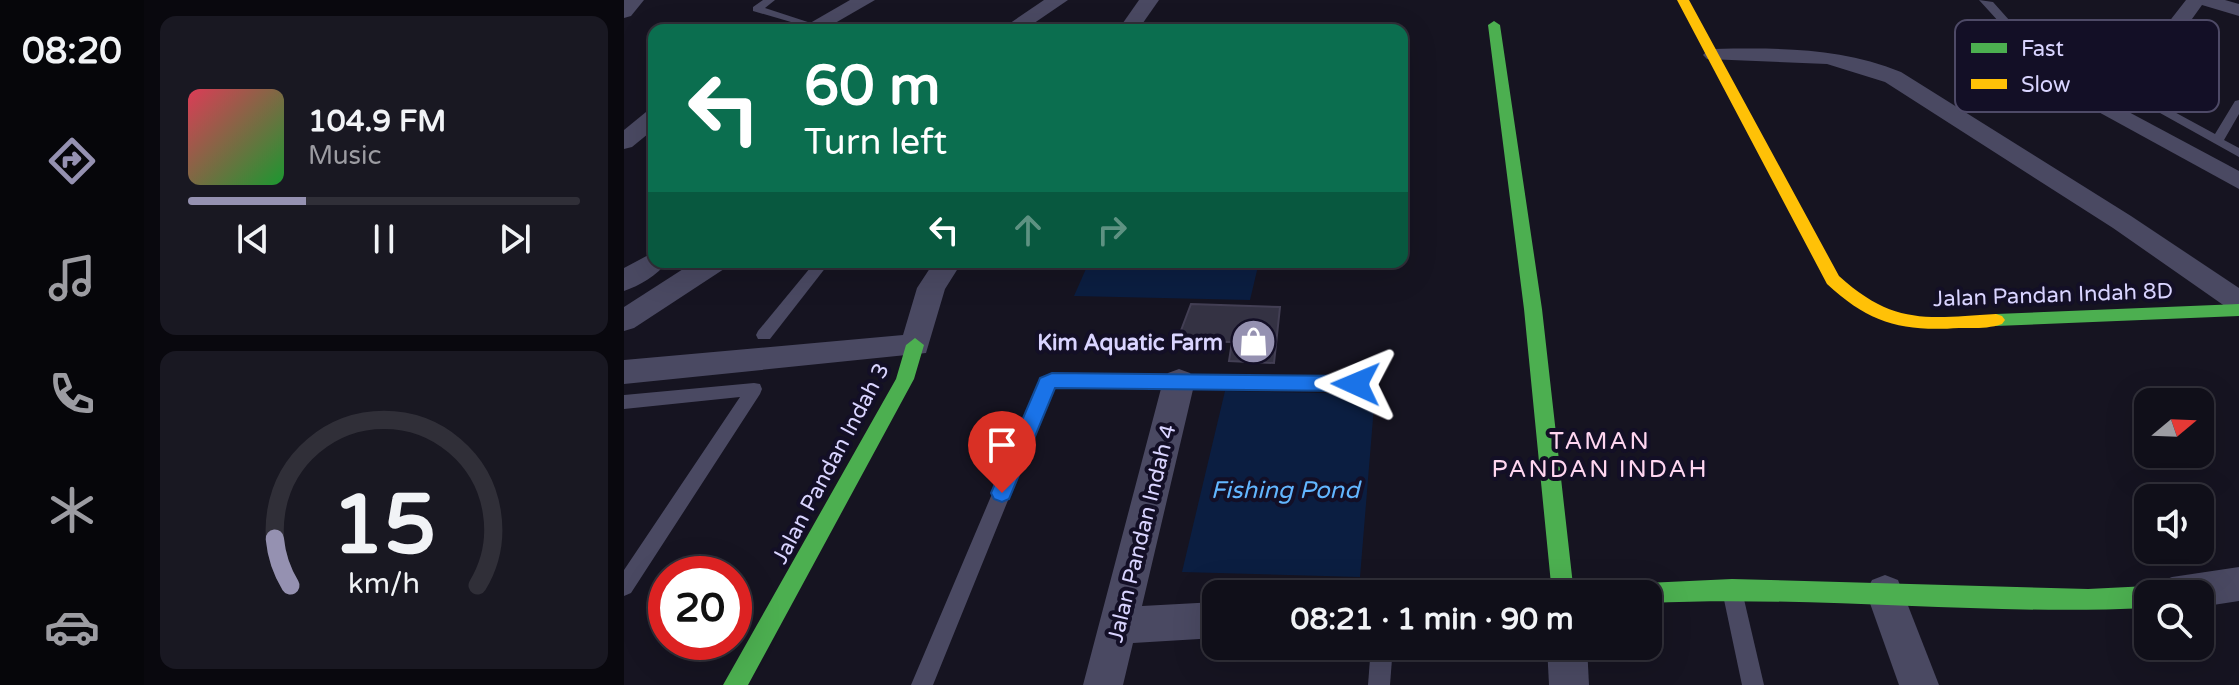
<!DOCTYPE html>
<meta charset="utf-8">
<style>
:root{--surface:#100f19;--page:#191822;--text:#f1f3f6;--muted:#9c9ca2;--line:#302f38;--accent:#9591b1}
body{margin:0;font-family:"Varela Round",sans-serif;background:var(--page);color:var(--text);height:100vh;display:flex;flex-direction:column;font-size:30px;white-space:nowrap}
*{box-sizing:border-box;margin:0}
p{font-size:26px;color:var(--muted)}
.icon{flex:none;width:44px;height:44px;fill:none;stroke:currentColor;stroke-width:2;stroke-linecap:round;stroke-linejoin:round}
.map{position:relative;flex:1;overflow:hidden}
.side{display:flex;flex-direction:column;gap:16px;padding:16px;background:#09080e;width:480px}
.side>*{flex:none}
.hud{position:absolute;left:24px;top:24px;width:760px;height:244px;border-radius:16px;box-shadow:0 8px 32px #0002,0 0 0 2px var(--line);background:#0b6e4f;color:#fff;overflow:hidden}
.needle{width:52px;rotate:71deg}
.buttons{position:absolute;left:1510px;top:388px;display:grid;gap:16px}
.buttons a{display:grid;place-items:center;width:80px;height:80px;border-radius:16px;background:var(--surface);box-shadow:0 8px 32px #0002,0 0 0 2px var(--line);font-size:40px}
.speed{position:absolute;left:24px;top:556px;display:flex;gap:16px;font-size:40px;font-weight:700;text-align:center}
.speed>*{display:grid;place-content:center;width:104px;height:104px;border-radius:50%;background:var(--surface);box-shadow:0 8px 32px #0002,0 0 0 2px var(--line);line-height:1}
.speed .limit{border:12px solid #d22;background:#fff;color:#111}
.pin{position:absolute;display:grid;place-items:center;width:68px;height:68px;color:#fff;margin:-82px -34px;border-radius:50% 50% 50% 0;rotate:-45deg;box-shadow:0 0 8px #0007}
.pin .icon{rotate:45deg}
.me{position:absolute;width:88px;margin:-44px;rotate:271deg;stroke-linejoin:round;filter:drop-shadow(0 0 6px #0008)}
.turn{display:flex;align-items:center;gap:28px;height:168px;padding:0 24px;font-size:36px}
.turn .icon{width:104px;height:104px;stroke-width:2.5}
.turn b{display:block;font-size:56px;line-height:68px}
.lanes{display:flex;align-items:center;height:76px;padding:0 24px;background:#0003;justify-content:center;gap:40px;direction:ltr}
.lanes .off{opacity:.35}
.side .tile{flex:1;display:flex;flex-direction:column;justify-content:center;gap:12px;min-width:0;padding:0 28px;border-radius:16px;background:var(--page)}
.side .dial{align-items:center;gap:0}
.dial svg{height:208px;overflow:visible;fill:none;stroke:var(--line);stroke-width:7;stroke-linecap:round;text-anchor:middle}
.dial text{fill:var(--text);stroke:none}
.song{display:flex;align-items:center;gap:24px}
.cover{width:96px;height:96px;border-radius:12px;background:linear-gradient(135deg,hsl(350 70% 55%),hsl(130 70% 35%))}
.played{height:8px;border-radius:4px;background:linear-gradient(90deg,var(--accent) 30%,var(--line) 30%)}
.keys{display:flex;justify-content:space-around;direction:ltr}
.trip{position:absolute;left:578px;top:580px;width:460px;height:80px;border-radius:16px;background:var(--surface);box-shadow:0 8px 32px #0002,0 0 0 2px var(--line);font-weight:800;line-height:80px;text-align:center}
main{display:flex;flex:1;min-height:0}
.tab-bar{display:flex;flex-direction:column;width:144px;justify-content:space-around;align-items:center;background:#06060a;color:var(--muted)}
.tab-bar .icon{width:56px;height:56px}
.tab-bar .on{color:var(--accent)}
.tab-bar b{font-size:36px;color:var(--text)}
.map>svg:first-child{display:block}
</style>
<main>
<nav class="tab-bar">
<b>08:20</b>
<svg class="icon on" aria-label="directions" viewBox="0 0 24 24"><path d="M12 3l9 9-9 9-9-9zM9 14v-3h6M13 9l2 2-2 2"/></svg>
<svg class="icon" aria-label="music" viewBox="0 0 24 24"><path d="M9 18V5l10-2v13"/><circle cx="6" cy="18" r="3"/><circle cx="16" cy="16" r="3"/></svg>
<svg class="icon" aria-label="phone" viewBox="0 0 24 24"><path d="M5 4h4l2 5-3 2q2 4 5 5l2-3 5 2v4C11 20 4 13 5 4z"/></svg>
<svg class="icon" aria-label="climate" viewBox="0 0 24 24"><path d="M12 3v18M4 7l16 10M4 17L20 7"/></svg>
<svg class="icon" aria-label="car" viewBox="0 0 24 24"><path d="M5 17H2v-5l4-1 3-4h7l3 4 3 1v5h-3M9 17h6M6 11h13"/><circle cx="7" cy="17" r="2"/><circle cx="17" cy="17" r="2"/></svg>
</nav>
<section class="side">
<div class="tile">
<div class="song"><i class="cover"></i><div><b>104.9 FM</b><p>Music</p></div></div>
<div class="played"></div>
<div class="keys"><svg class="icon" aria-label="previous" viewBox="0 0 24 24"><path d="M18 5L8 12l10 7zM5 5v14"/></svg><svg class="icon" aria-label="pause" viewBox="0 0 24 24"><path d="M8 5v14M16 5v14"/></svg><svg class="icon" aria-label="next" viewBox="0 0 24 24"><path d="M6 5l10 7-10 7zM19 5v14"/></svg></div>
</div>
<div class="tile dial"><svg viewBox="0 0 100 80">
<path d="M14 69A42 42 0 1 1 86 69"/>
<path d="M14 69A42 42 0 0 1 8 51" stroke="#9591b1"/>
<text x="50" y="56" font-size="32" font-weight="700">15</text>
<text x="50" y="72" font-size="11">km/h</text>
</svg></div>
</section>
<div class="map">
<svg width="1615" height="685" viewBox="0 0 1615 685">
<rect width="100%" height="100%" fill="#161421"/>
<!-- water -->
<g fill="#0b1e41">
<path d="M465,262H635L626,300L450,296Z"/>
<path d="M601,391L751,394L736,577L558,572Z"/>
</g>
<!-- building -->
<path fill="#343243" stroke="#433f54" stroke-width="2" d="M567,304L656,307L650,363L605,361L608,342L553,341Z"/>
<g fill="none" stroke-linecap="round" stroke-linejoin="round">
<!-- lane -->
<g fill="#4a4962" fill-rule="evenodd">
<path d="M139,0H151L141,8L196,26L191,29L129,11V7Z"/>
<path d="M1355,0L1369,2L1394,30L1410,41L1433,51L1497,72L1487,74L1437,61L1402,45L1386,34Z"/>
<path d="M1497,83L1591,134L1611,101L1615,100V114L1600,140L1615,148V157L1493,89V85Z"/>
<path d="M191,262H206L146,339H134L132,335L134,331Z"/>
<path d="M437,373L732,378L738,379L740,384L738,389L732,390L437,385L430,387L309,685H287L415,383L417,379Z"/>
<path d="M130,383L136,384L138,389L136,394L7,593L0,596V570L116,397L0,409V395Z"/>
<path d="M1109,586L1116,588L1119,595L1140,685H1118L1099,595L1102,588Z"/>
<path d="M747,646H769L766,685H744Z"/>
</g>
<!-- street -->
<g fill="#4a4962" fill-rule="evenodd">
<path d="M0,0H20L7,16L0,18Z"/>
<path d="M226,0H251L199,30H174Z"/>
<path d="M420,0H444L400,30H376Z"/>
<path d="M515,0H535L514,30H494Z"/>
<path d="M1562,0H1601L1615,4V16L1578,5L1535,65L1501,76L1508,87L1505,92H1489L1479,78L1483,67L1519,55Z"/>
<path d="M1090,49C1155,48 1215,47 1277,72L1507,216L1615,288V312L1605,309L1489,228L1261,82L1203,64L1083,59L1079,55L1083,51Z"/>
<path d="M1404,58L1615,171V189L1396,69L1393,64Z"/>
<path d="M30,110V129L8,147L0,149V130L22,112Z"/>
<path d="M30,252V262H43C34,275 15,286 0,291V268Z"/>
<path d="M70,262H104L100,269L10,328L0,331V307Z"/>
<path d="M310,262H338L321,289L302,353L0,384V360L279,335L293,288Z"/>
<path d="M555,369L566,373L571,381L518,606L592,602V638L509,643L499,685H459L539,381L544,373Z"/>
<path d="M1615,567V601L1576,607V594H1529L1535,582L1548,577Z"/>
<path d="M1261,575L1274,580L1315,685H1275L1242,592L1248,580Z"/>
<path d="M923,646H963L965,685H925Z"/>
</g>
<!-- fast -->
<g fill="#4caf50" fill-rule="evenodd">
<path d="M870,21L876,25L918,309L950,594H928L900,309L864,25Z"/>
<path d="M1615,304V316L1372,326L1363,320L1372,314Z"/>
<path d="M291,338L300,345L290,379L124,685H99L272,379L282,345Z"/>
<path d="M1108,579L1464,589L1524,586L1532,590L1534,594H1524V608C1357,616 1191,595 1024,603V594H990L993,587L1001,584Z"/>
</g>
<!-- slow -->
<path fill="#ffc107" fill-rule="evenodd" d="M1053,0H1065L1215,276C1270,326 1304,318 1372,314L1378,316L1381,320L1378,324C1364,329 1349,328 1335,328C1278,332 1245,323 1203,284Z"/>
</g>
<!-- route -->
<path fill="#1a73e8" stroke="#114b97" stroke-width="2" d="M428,373L732,376L741,384L732,391L431,388L385,499L378,502L370,499L367,493L414,383L416,378Z"/>
<!-- icons -->
<defs>
<symbol id="shop-disc" viewBox="-11 -11 22 22"><circle r="9.5" fill="#9591b1" stroke="#130f26"/><path d="M-5-2.5h2.3a2.7 3.5 0 0 1 5.4 0H5L5.5 6h-11ZM-1.5-2.5h3a1.5 2.3 0 0 0-3 0Z" fill="#fff"/></symbol>
</defs>
<g fill-rule="evenodd">
<use href="#shop-disc" x="604" y="316" width="51" height="51"/>
</g>
<g text-anchor="middle" stroke-width="8" stroke-linejoin="round" paint-order="stroke">
<!-- street labels -->
<g font-size="22" fill="#d9d4ff" stroke="#130f26">
<text transform="translate(1429 294) rotate(-2)" y="8">Jalan Pandan Indah 8D</text>
<text transform="translate(206 463) rotate(-62)" y="8">Jalan Pandan Indah 3</text>
<text transform="translate(517 533) rotate(-76)" y="8">Jalan Pandan Indah 4</text>
</g>
<!-- poi labels -->
<g font-size="22" font-weight="bold" fill="#d9d4ff" stroke="#130f26" text-anchor="end">
<text x="599" y="350">Kim Aquatic Farm</text>
</g>
<!-- neighbourhood labels -->
<g font-size="24" letter-spacing="2" fill="#ffd6f0" stroke="#130f26">
<text x="976" y="449">TAMAN<tspan x="976" dy="28">PANDAN INDAH</tspan></text>
</g>
<!-- water labels -->
<g font-size="24" font-style="italic" fill="#62b6ff" stroke="#130f26">
<text x="661" y="498">Fishing Pond</text>
</g>
</g>
<!-- legend -->
<rect x="1331" y="20" width="264" height="92" rx="12" fill="#130f26" stroke="#4e4a67" stroke-width="2"/>
<rect x="1347" y="43" width="36" height="10" fill="#4caf50"/>
<rect x="1347" y="79" width="36" height="10" fill="#ffc107"/>
<g font-size="22" fill="#d9d4ff">
<text x="1397" y="56">Fast</text>
<text x="1397" y="92">Slow</text>
</g>
</svg>
<div class="buttons">
<a><svg class="needle" viewBox="-14 -14 28 28"><path d="M0-13l5 13h-10z" fill="#e53935"/><path d="M0 13l5-13h-10z" fill="#9c9ca2"/></svg></a>
<a><svg class="icon" aria-label="sound" viewBox="0 0 24 24"><path d="M4 9h4l5-4v14l-5-4H4zM17 9q2 3 0 6"/></svg></a>
<a><svg class="icon" aria-label="search" viewBox="0 0 24 24"><circle cx="10" cy="10" r="6"/><path d="M15 15l6 6"/></svg></a>
</div>
<div class="speed"><div class="limit">20</div></div>
<div class="pin" style="left:378px;top:493px;background:#d93025"><svg class="icon" aria-label="arrive" viewBox="0 0 24 24"><path d="M6 21V4h12l-3 4 3 4H6"/></svg></div>
<svg class="me" style="left:732px;top:384px" viewBox="-20 -20 40 40"><path d="M0-17L14 15 0 8-14 15z" fill="#1a73e8" stroke="#fff" stroke-width="4"/></svg>
<div class="trip">08:21 · 1 min · 90 m</div>
<div class="hud">
<div class="turn"><svg class="icon" aria-label="left" viewBox="0 0 24 24"><path d="M17 20v-9H6M10 6l-5 5 5 5"/></svg><div><b>60 m</b>Turn left</div></div>
<div class="lanes"><svg class="icon" aria-label="left" viewBox="0 0 24 24"><path d="M17 20v-9H6M10 6l-5 5 5 5"/></svg><svg class="icon off" aria-label="ahead" viewBox="0 0 24 24"><path d="M12 20V5M6 11l6-6 6 6"/></svg><svg class="icon off" aria-label="right" viewBox="0 0 24 24"><path d="M7 20v-9h11M14 6l5 5-5 5"/></svg></div>
</div>
</div>
</main>
